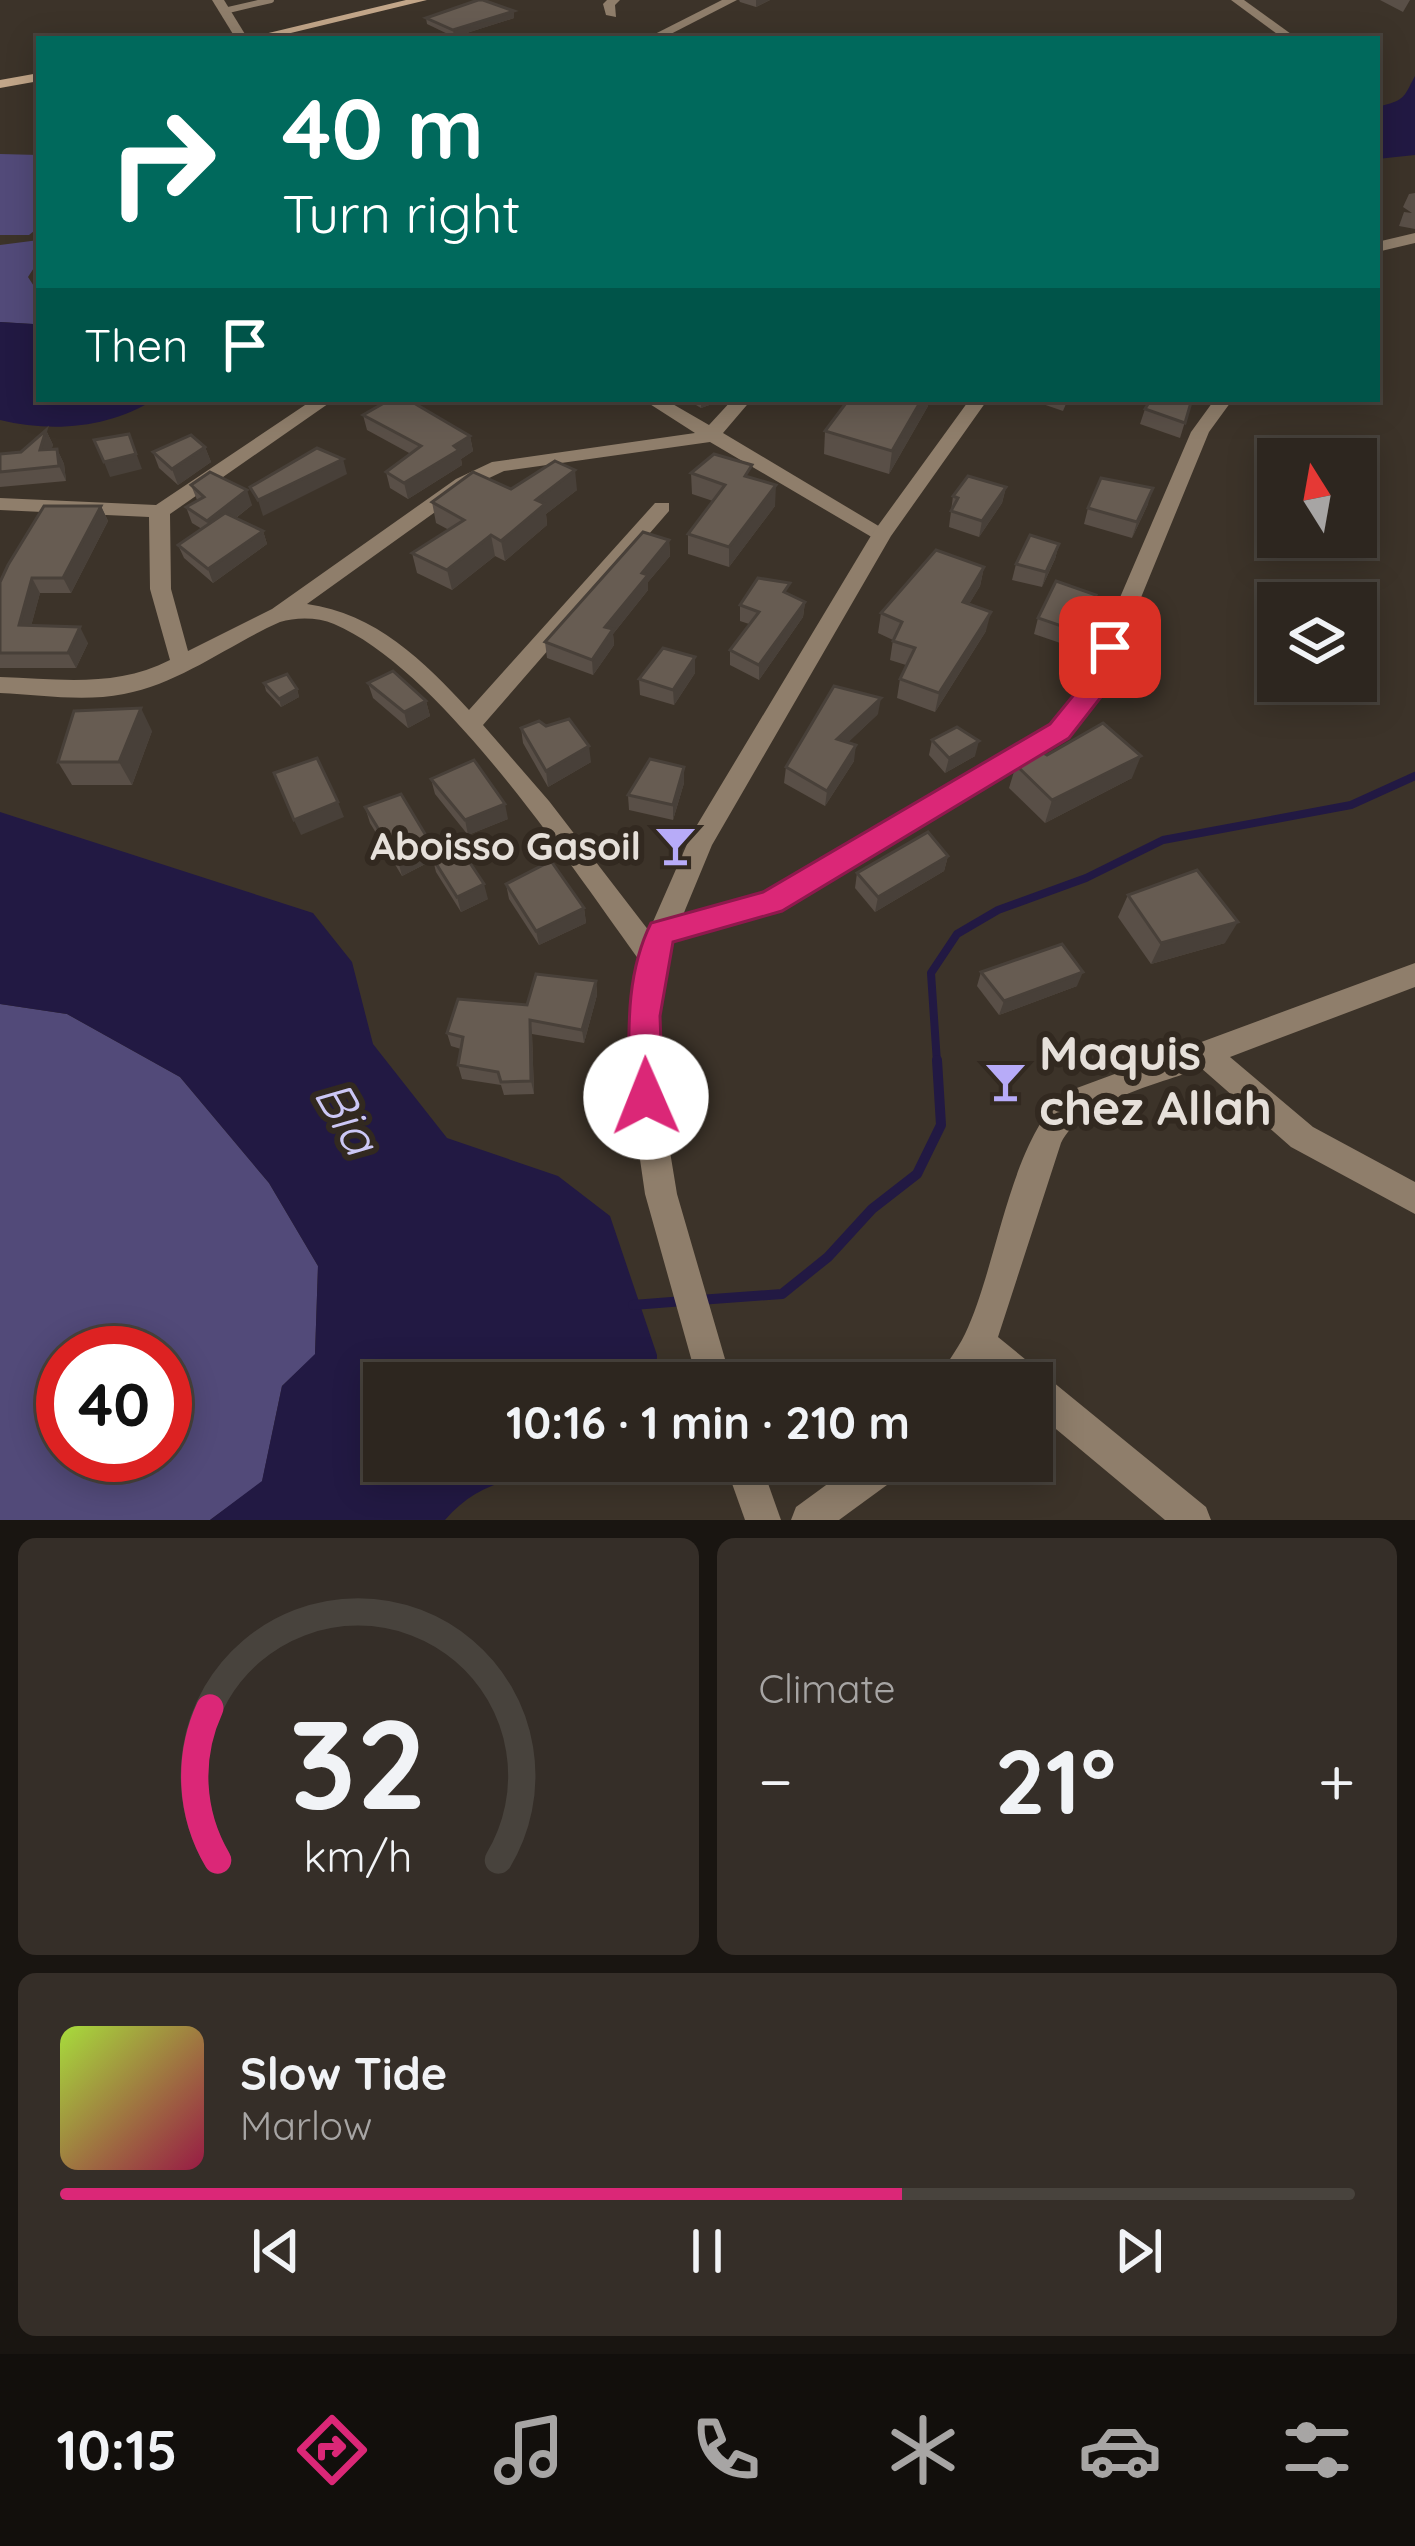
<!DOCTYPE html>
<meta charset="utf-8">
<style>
:root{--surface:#2d261f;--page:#352e28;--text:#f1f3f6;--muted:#a7a5a4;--line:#48433d;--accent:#db2777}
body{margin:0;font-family:Quicksand,sans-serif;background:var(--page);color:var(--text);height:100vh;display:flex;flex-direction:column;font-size:45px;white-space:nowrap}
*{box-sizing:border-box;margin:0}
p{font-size:39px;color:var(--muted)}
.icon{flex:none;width:66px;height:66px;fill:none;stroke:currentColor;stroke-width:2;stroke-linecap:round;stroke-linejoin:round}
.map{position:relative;height:1520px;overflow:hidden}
.panel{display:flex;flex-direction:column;gap:18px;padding:18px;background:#191511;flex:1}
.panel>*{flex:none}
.guide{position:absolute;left:36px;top:36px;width:1344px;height:366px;border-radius:0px;box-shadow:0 6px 30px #0003,0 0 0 3px var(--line);background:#00695c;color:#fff;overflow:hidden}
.needle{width:78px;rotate:349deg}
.buttons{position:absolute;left:1257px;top:438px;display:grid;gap:24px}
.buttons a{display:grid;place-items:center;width:120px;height:120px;border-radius:0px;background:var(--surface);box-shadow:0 6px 30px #0003,0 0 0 3px var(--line);font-size:60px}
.speed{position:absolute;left:36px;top:1326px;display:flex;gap:24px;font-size:60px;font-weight:700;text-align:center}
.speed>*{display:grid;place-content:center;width:156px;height:156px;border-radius:50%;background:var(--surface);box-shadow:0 6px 30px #0003,0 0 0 3px var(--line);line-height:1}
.speed .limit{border:18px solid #d22;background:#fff;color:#111}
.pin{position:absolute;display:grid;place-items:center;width:102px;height:102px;color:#fff;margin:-51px;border-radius:24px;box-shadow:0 6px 18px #0006}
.me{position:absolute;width:132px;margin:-66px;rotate:359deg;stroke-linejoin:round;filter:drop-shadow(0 0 9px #0008)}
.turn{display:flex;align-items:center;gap:42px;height:252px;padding:0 48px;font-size:54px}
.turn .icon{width:156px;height:156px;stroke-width:2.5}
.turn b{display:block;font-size:84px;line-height:102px}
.then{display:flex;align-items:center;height:114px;padding:0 48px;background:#0003;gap:24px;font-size:45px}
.big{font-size:90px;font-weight:700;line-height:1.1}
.panel .card{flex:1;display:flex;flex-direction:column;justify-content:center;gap:18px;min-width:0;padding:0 42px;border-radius:18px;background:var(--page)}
.panel .dial{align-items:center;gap:0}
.dial svg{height:312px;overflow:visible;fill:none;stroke:var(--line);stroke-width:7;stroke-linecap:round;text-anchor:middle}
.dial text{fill:var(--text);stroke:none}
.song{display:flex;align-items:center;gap:36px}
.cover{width:144px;height:144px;border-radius:18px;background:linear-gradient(135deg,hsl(80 70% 55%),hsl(340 70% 35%))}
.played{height:12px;border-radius:6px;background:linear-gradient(90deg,var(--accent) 65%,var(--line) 65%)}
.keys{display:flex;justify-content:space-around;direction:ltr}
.heat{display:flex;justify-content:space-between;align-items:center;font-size:66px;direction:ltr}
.panel .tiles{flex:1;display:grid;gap:18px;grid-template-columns:1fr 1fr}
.card:last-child{grid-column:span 2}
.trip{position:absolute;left:363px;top:1362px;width:690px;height:120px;border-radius:0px;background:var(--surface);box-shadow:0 6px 30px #0003,0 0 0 3px var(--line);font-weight:700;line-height:120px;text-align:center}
.dock{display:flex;height:192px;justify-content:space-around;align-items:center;background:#120f0c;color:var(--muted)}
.dock .icon{width:84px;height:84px}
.dock .current{color:var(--accent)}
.dock b{font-size:54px;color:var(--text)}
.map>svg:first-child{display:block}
</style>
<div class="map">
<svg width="1415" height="1520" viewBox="0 0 1415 1520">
<rect width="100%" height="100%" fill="#3c3329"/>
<!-- green -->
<g fill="#524a79" fill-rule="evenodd">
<path d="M0,154L39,155V227L29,235H0Z"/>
<path d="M39,240V260L28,277L39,294V319L33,324L0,322V245Z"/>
<path d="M0,1004L67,1014L180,1077L269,1183L318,1266L315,1355L282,1386L262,1482L210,1520H0ZM63,1353H165V1455H63Z"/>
</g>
<!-- water -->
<g fill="#221943">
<path d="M1415,76V155L1377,159V107C1406,100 1403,98 1415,76Z"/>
<path d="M39,319V399H155C109,428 53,433 0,420V322L33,324Z"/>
<path d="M0,812L313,913L352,962L373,1044L447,1138L558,1176L610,1216L657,1355L656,1383H384V1461H620L609,1473C548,1472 487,1470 445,1520H210L262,1481L282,1386L315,1354L318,1266L269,1183L180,1077L67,1014L0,1004Z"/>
</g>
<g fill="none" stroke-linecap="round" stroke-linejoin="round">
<!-- stream-far1 -->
<path stroke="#221943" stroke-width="8" d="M937,1063L931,973L957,934L998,910L1086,878L1163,840L1351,805L1415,776"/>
<!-- stream -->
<g stroke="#221943" stroke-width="10">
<path d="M699,1300L782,1294L828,1257L872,1209L917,1174L941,1125L937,1060"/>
<path d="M633,1305L684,1301"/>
</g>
<!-- service -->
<path stroke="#8f7e6b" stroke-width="6" d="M224,11L271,0"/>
<!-- minor -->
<g fill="#8f7e6b" fill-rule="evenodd">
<path d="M212,0H224L248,39H236Z"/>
<path d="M607,0H620L615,5L616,17L606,15L603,4Z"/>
<path d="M722,0H737L661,39H645Z"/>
<path d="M1231,0H1244L1298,39H1284Z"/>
<path d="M314,399H335L170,514L171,589L188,651L272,609L456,479L492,462L695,433L642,399H664L709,425L733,399H752L723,433L892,534L882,540L875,539L710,442L504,471L470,487L307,604C375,613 424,661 469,710L655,503H669V511L483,725L549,801L649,931L653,924L662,921L764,894L1051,725L1082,686L1191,432L1215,399H1233L1209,432L1103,690L1067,737L780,911L657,942L666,956L662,964L652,968L642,964C572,868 442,670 334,624C318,617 296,617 280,622C228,645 181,683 124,694C84,702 41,695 0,693V677C59,679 115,688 170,660L150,589L149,517L0,510V498L156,505Z"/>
<path d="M1415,963V987L1230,1057L1313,1127L1415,1182V1214L1291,1147L1201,1068C1157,1085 1083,1100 1061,1143L998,1337L1206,1507L1211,1520H1165L1032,1409V1383H1000L983,1368L974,1383H937C944,1365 957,1351 965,1334C998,1265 1009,1142 1066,1092Z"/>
<path d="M859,1461H907L902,1474L839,1520H791L796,1507Z"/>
</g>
<!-- tertiary -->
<g fill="#8f7e6b" fill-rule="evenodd">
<path d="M1415,233V243L1377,252V242Z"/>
<path d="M970,399H988L891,536L712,845L666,956L658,1015L661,1097L677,1194L732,1383H698L645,1194L631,1097L630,1015L638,956L691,835L872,534Z"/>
<path d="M724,1461H760L781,1520H745Z"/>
</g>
<!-- secondary -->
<g fill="#c2a689" fill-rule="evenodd">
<path d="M406,0H427L266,39H244Z"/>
<path d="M39,73V81L0,88V80Z"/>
</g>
</g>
<!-- wall -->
<g fill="#594f47">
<path d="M739,0H770L756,7L740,2Z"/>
<path d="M1380,0H1410L1403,12Z"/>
<path d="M426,18H514L454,37L427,24Z"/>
<path d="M1415,193V229L1399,226L1404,212L1412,213L1403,207L1409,194Z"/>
<path d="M686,399H726L701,408Z"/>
<path d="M849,399H929L928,406L889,474L824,454L825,431Z"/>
<path d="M1034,399H1068L1063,411L1034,401Z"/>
<path d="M1192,399L1180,438L1140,424L1145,409Z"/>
<path d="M363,415L470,436L473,451L461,459L462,465L408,499L390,488L386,472L411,454L367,430Z"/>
<path d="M46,430L53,445L51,449H57L64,464L66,481L0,487V454L21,452Z"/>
<path d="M205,447L211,462L178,485L159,468L153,452Z"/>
<path d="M691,473L752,478L775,506L729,567L688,554V534L713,501L692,494Z"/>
<path d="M191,485L252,505L236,518L263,531L267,544L213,583L184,558L178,545L202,529L192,523L186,507L197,500Z"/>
<path d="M1006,487L1002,503L979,537L949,527L953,496Z"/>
<path d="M511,489L577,490L546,514L547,525L505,561L495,556L452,590L417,573L412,553L449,530L436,523L432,502Z"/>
<path d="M1148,504L1132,538L1084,524L1088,508Z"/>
<path d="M101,506L108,521L71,593H40L31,626L88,643L76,668H0V582Z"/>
<path d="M669,540L670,556L648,582V590L613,634L614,645L593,675L547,658L545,642Z"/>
<path d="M1059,544L1055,559L1042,587L1012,580L1016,564Z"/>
<path d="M984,567L980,586L969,604L986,631L935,712L897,698L900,679L906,665L890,660L893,640L878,633L881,613Z"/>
<path d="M789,595L805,602L803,617L759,680L730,665V650L749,624L740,621V605Z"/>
<path d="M1091,611L1069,646L1034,634L1038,618Z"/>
<path d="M695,673L674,705L640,695L639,679Z"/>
<path d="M264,683L297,689L299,697L281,707L266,691Z"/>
<path d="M368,683L426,701L430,716L408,728L373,698Z"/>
<path d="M878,714L848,742L854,761L825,806L784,783L786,767Z"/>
<path d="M521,728L591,762L548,787L523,743Z"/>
<path d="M152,731L132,785H72L58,762Z"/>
<path d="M932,740L975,756L945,773L929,755Z"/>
<path d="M1047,755L1132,778L1045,823L1009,788L1016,765Z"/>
<path d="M684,767V783L673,820L629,810L628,795Z"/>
<path d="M431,779L508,819L468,835L435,794Z"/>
<path d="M365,807L431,844L434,856L488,899L461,912L436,872L433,860L402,876L370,823Z"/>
<path d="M948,856L944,871L875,912L855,888L857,873Z"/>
<path d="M506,884L584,908L586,923L539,945L509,899Z"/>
<path d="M1128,895L1225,943L1151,964L1118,917Z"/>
<path d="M981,972L1077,986L999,1015L977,986Z"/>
<path d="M596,981L597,995L584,1043L532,1034L534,1094L504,1095L501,1085L462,1079L458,1065L461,1049L451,1046L447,1033Z"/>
</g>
<!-- shaded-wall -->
<g fill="#484039">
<path d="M756,0H770L756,7Z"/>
<path d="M514,11V18L454,37L453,30Z"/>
<path d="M701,399H726L701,408Z"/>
<path d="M922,399H929L928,406L889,474L892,451Z"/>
<path d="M46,430L53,445L47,466L40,450Z"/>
<path d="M129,434L142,469L110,477L104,462Z"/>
<path d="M470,436L473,451L461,459L462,465L408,499L404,483Z"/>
<path d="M205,447L211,462L178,485L172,469Z"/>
<path d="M57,449L64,464L66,481L59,466Z"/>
<path d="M343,459L347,474L263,516L258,500Z"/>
<path d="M575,470L577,490L546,514L547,525L505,561L501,541L536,500Z"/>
<path d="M776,485L775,506L729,567V547Z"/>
<path d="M1006,487L1002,503L979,537L982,521Z"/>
<path d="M1153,488L1148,504L1132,538L1137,522Z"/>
<path d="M247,490L252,505L213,536L207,521Z"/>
<path d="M101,506L108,521L71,593L63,578Z"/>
<path d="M263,531L267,544L213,583L208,569Z"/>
<path d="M491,535L495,556L452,590L447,570Z"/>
<path d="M669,540L670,556L648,582V590L613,634L614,645L593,675L592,660L605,627L642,573Z"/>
<path d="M1059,544L1055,559L1042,587L1046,572Z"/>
<path d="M984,567L980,586L959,621L963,602Z"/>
<path d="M32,578L40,593L27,641L19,625Z"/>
<path d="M1096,595L1091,611L1069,646L1073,630Z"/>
<path d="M805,602L803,617L759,680V665Z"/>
<path d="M991,612L986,631L935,712L939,693Z"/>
<path d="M80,627L88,643L76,668L68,653Z"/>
<path d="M695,657V673L674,705L673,690Z"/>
<path d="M297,689L299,697L281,707L279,699Z"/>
<path d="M881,698L878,714L836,754L837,739Z"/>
<path d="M426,701L430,716L408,728L404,712Z"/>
<path d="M141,708L152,731L132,785L119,762Z"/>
<path d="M979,741L975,756L945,773L949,758Z"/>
<path d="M856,745L854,761L825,806L827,791Z"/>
<path d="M589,746L591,762L548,787L546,771Z"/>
<path d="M1141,756L1132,778L1045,823L1052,800Z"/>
<path d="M684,767V783L673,820V805Z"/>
<path d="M338,802L344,817L301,835L294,820Z"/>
<path d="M505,804L508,819L468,835L465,820Z"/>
<path d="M431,844L435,859L402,876L398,861Z"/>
<path d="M948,856L944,871L875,912L878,897Z"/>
<path d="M484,884L488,899L461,912L457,897Z"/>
<path d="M584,908L586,923L539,945L536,931Z"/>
<path d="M1238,922L1225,943L1151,964L1161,943Z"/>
<path d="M1083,972L1077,986L999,1015L1004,1001Z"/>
<path d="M596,981L597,995L584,1043L582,1030Z"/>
<path d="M530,1020L532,1034L534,1094L531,1081Z"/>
</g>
<!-- building -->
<g fill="#675c52" stroke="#484039" stroke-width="3">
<path d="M478,0H483L514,11L453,30L426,18Z"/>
<path d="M391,399H407L470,436L454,446L459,450L404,483L386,472L421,446L363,415Z"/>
<path d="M849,399H922L892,451L825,431Z"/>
<path d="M1151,399H1192L1185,423L1145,409Z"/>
<path d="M46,430L40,450L57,449L59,466L0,472V454L21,452Z"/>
<path d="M129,434L136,454L104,462L94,440Z"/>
<path d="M191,435L205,447L172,469L153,452Z"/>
<path d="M317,448L343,459L258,500L250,487Z"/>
<path d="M714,454L752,465L745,476L776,485L729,547L688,534L725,485L691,473Z"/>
<path d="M555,461L575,470L536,500L545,504L501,541L491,535L447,570L412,553L464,520L432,502L473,472L511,489Z"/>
<path d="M210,472L247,490L207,521L186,507L204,497L191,485Z"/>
<path d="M968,476L1006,487L982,521L951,511L958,498L953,496Z"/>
<path d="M1101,478L1153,488L1137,522L1088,508Z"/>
<path d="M44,506H101L63,578H32L19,625L80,627L68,653H0V582L8,565Z"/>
<path d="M225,513L263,531L208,569L178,545Z"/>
<path d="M643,532L669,540L642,573L648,575L605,627L613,629L592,660L545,642Z"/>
<path d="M1030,535L1059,544L1046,572L1016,564Z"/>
<path d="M936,550L984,567L963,602L991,612L939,693L900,679L915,648L893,641L902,622L881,613Z"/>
<path d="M758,578L790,583L784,592L805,602L759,665L730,650L759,612L740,605Z"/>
<path d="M1056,581L1096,595L1073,630L1038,618Z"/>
<path d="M663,648L695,657L673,690L639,679Z"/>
<path d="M393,671L426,701L404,712L368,683Z"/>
<path d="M287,674L297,689L279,699L264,683Z"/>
<path d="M834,686L881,698L837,739L856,745L827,791L786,767Z"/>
<path d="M141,708L119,762H58L74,711Z"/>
<path d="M569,719L589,746L546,771L521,728L539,721L546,726Z"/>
<path d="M1103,723L1141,756L1052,800L1016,765L1040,751L1047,755Z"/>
<path d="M957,727L979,741L949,758L932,740Z"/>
<path d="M317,758L338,802L294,820L274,773Z"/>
<path d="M650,759L684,767L673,805L628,795Z"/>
<path d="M474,760L505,804L465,820L431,779Z"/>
<path d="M401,794L431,844L398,861L365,807Z"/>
<path d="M928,832L948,856L878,897L857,873Z"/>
<path d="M458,845L484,884L457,897L432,857Z"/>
<path d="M551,861L584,908L536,931L506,884Z"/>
<path d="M1197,870L1238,922L1161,943L1128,895Z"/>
<path d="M1062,944L1083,972L1004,1001L981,972Z"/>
<path d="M536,974L596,981L582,1030L530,1020L531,1081L501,1082L498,1072L458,1065L463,1037L447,1033L458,999L527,1005Z"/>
</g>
<!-- route -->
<path fill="#db2777" stroke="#8e194d" stroke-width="3" d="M1110,638L1123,647L1101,697L1069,738L782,911L673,942L660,1016L663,1097L658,1108L646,1113L634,1108L629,1097C629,1038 624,977 651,923L763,892L1050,724L1081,686L1101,641Z"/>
<!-- icons -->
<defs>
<symbol id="bar-bare" viewBox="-9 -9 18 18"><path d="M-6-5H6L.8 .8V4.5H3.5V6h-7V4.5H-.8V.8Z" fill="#b7abf8" stroke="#322920" stroke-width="2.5" paint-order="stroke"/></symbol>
</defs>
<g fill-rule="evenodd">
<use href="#bar-bare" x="646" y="816" width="59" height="59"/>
<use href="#bar-bare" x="976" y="1052" width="59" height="59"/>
</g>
<g text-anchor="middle" stroke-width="12" stroke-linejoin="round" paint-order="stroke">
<!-- poi labels -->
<g font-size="39" font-weight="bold" fill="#e6e0da" stroke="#322920" text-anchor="end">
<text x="641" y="860">Aboisso Gasoil</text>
</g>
<!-- near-poi labels -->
<g font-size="48" font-weight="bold" fill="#e6e0da" stroke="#322920" text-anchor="start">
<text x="1039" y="1070">Maquis<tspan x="1039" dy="55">chez Allah</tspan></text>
</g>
<!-- near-water labels -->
<g font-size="51" font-style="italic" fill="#ccc7f5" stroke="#322920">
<text transform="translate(347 1117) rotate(60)" y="18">Bia</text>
</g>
</g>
</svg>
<div class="buttons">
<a><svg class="needle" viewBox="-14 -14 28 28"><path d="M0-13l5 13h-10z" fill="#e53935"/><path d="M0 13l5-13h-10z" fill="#a7a5a4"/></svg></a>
<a><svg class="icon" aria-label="layers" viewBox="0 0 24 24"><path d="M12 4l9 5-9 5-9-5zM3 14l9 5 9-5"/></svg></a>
</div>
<div class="speed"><div class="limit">40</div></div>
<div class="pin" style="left:1110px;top:647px;background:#d93025"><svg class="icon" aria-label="arrive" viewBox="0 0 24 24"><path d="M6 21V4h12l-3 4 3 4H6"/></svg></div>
<svg class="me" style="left:646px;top:1097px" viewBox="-20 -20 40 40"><circle r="19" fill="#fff"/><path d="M0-13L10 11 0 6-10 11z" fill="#db2777"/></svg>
<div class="trip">10:16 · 1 min · 210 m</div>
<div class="guide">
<div class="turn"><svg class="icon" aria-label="right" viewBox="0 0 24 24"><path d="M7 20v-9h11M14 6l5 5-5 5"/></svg><div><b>40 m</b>Turn right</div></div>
<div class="then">Then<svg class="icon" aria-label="arrive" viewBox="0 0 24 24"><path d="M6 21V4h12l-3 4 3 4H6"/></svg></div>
</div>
</div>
<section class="panel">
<div class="tiles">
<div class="card dial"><svg viewBox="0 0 100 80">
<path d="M14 69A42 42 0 1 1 86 69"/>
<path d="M14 69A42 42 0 0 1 12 30" stroke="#db2777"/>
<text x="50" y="56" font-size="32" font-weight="700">32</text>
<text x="50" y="72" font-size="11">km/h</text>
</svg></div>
<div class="card"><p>Climate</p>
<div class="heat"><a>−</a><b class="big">21°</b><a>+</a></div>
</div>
<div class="card">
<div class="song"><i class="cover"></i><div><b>Slow Tide</b><p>Marlow</p></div></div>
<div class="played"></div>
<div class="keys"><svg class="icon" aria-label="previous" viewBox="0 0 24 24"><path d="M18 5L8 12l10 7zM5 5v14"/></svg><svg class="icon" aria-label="pause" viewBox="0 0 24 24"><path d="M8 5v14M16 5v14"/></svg><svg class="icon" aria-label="next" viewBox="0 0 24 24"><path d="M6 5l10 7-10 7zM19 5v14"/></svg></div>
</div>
</div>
</section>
<nav class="dock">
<b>10:15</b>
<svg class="icon current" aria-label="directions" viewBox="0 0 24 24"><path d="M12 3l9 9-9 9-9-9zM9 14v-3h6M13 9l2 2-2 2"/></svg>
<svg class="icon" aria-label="music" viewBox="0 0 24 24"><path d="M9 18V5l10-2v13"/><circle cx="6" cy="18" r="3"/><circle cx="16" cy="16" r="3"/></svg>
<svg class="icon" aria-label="phone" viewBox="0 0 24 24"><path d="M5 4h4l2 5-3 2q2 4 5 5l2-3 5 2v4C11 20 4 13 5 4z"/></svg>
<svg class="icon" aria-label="climate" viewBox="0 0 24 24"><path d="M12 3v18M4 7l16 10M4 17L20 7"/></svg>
<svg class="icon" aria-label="car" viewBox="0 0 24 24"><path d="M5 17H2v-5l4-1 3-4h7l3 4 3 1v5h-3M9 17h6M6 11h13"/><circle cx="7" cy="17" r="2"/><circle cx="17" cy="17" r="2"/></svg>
<svg class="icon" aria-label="filters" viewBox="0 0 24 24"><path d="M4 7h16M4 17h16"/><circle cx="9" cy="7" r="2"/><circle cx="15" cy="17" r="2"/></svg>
</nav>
